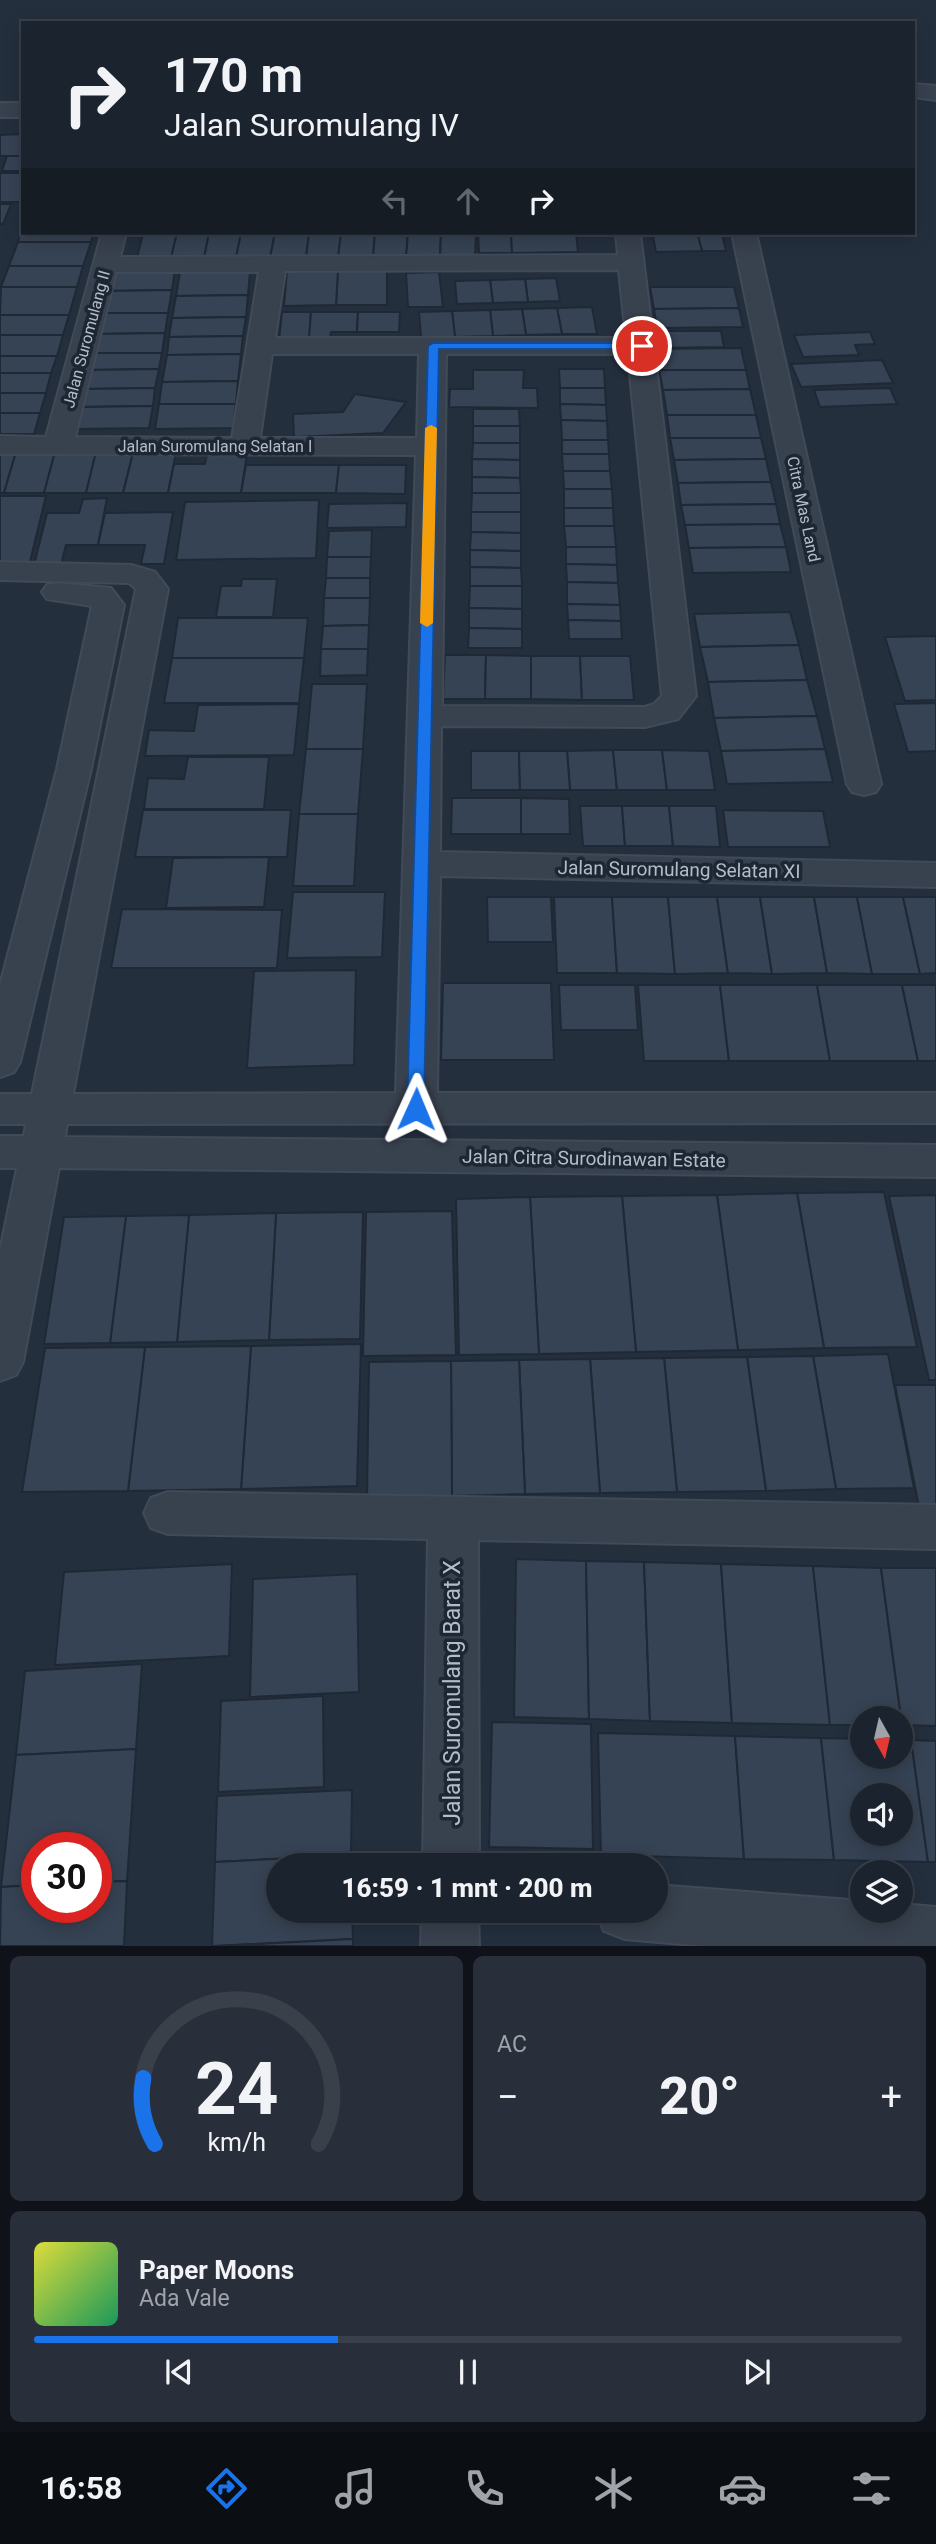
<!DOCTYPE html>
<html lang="id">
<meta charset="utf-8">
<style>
:root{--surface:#1b232e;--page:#282f3a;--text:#f1f3f6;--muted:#a0a4aa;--line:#39404a;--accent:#1a73e8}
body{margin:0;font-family:Roboto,sans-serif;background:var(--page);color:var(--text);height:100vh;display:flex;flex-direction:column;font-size:26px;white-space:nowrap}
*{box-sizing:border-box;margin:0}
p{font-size:23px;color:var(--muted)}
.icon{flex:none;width:38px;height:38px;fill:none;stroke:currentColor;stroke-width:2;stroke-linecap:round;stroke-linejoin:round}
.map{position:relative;height:1946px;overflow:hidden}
.sheet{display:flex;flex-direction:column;gap:10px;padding:10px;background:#0f1319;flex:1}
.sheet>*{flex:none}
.top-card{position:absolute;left:21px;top:21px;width:894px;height:214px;border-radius:0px;box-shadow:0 4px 18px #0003,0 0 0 2px var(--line);background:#1b232e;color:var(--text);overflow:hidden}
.needle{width:46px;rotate:172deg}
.controls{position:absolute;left:850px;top:1706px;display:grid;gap:14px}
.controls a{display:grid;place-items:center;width:63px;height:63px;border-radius:50%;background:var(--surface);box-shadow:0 4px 18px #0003,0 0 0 2px var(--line);font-size:35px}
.speed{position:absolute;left:21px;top:1832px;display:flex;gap:14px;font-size:35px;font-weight:700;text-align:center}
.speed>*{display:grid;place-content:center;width:91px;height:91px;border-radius:50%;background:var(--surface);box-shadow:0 4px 18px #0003,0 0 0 2px var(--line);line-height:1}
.speed .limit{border:10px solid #d22;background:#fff;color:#111}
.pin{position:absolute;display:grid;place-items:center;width:60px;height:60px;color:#fff;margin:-30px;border:4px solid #fff;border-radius:50%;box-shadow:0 2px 7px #0007}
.me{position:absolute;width:77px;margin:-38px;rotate:1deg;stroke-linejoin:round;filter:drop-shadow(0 0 5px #0008)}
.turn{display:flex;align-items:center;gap:24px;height:147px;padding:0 28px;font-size:32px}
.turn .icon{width:91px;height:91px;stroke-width:2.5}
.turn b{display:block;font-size:49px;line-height:60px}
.lanes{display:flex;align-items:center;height:66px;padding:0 28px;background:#0003;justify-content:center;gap:35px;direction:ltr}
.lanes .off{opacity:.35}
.big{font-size:52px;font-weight:800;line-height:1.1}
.sheet .widget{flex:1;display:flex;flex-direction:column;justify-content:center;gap:10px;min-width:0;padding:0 24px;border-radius:10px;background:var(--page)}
.sheet .dial{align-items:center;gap:0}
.dial svg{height:182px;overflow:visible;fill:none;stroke:var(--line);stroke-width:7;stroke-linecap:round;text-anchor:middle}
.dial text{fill:var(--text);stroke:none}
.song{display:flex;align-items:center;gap:21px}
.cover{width:84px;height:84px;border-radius:10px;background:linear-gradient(135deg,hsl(60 70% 55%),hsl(150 70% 35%))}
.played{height:7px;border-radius:4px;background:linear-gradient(90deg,var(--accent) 35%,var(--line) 35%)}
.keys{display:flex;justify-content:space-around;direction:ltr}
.heat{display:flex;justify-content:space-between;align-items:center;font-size:38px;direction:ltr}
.sheet .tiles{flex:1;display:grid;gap:10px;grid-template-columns:1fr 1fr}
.widget:last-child{grid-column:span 2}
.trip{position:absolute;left:266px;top:1853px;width:402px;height:70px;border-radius:35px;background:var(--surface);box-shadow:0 4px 18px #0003,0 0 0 2px var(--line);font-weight:800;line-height:70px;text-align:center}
.dock{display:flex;height:112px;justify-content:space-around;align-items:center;background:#0b0e12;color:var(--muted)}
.dock .icon{width:49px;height:49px}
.dock .on{color:var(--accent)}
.dock b{font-size:32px;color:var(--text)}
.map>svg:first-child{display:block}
</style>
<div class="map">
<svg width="936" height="1946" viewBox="0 0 936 1946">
<rect width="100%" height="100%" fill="#242f3e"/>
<!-- building -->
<g fill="#364354" stroke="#1f2835" stroke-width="2" fill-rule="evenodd">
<path d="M23,134V156H0V135Z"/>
<path d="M7,156H23V171H2Z"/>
<rect x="0" y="173" width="23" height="29"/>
<path d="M0,204H11L3,224H0Z"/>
<path d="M22,227L23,233H93L91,242H18Z"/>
<path d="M143,233H177L171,258H137Z"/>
<path d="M177,233H209L204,258H171Z"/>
<path d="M209,233H241L236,258H204Z"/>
<path d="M241,233H275L270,258H236Z"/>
<path d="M275,233H309L306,258H270Z"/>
<path d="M309,233H341L338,258H306Z"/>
<path d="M341,233H375L373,258H338Z"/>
<path d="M375,233H408L406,258H373Z"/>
<path d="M408,233H441L440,259L406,258Z"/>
<path d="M441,233H476L475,259H440Z"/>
<path d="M478,233H511L512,253H479Z"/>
<path d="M511,233H576L578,252L512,253Z"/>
<path d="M697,233H722L726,251H702Z"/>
<path d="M653,236H698L702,251L656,252Z"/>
<path d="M18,242H91L83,266H9Z"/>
<path d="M9,266H83L77,287H1Z"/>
<path d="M387,269V305H336L338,270Z"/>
<path d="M175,270L172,290L105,291L110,271Z"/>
<path d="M287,270H338L336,305L284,306Z"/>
<path d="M180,272H250L248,295L176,296Z"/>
<path d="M439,272L443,307H408L406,273Z"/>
<path d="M556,278L560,301L528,302L525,279Z"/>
<path d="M525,279L528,302L493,303L490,280Z"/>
<path d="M490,280L493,303L457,304L455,281Z"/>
<path d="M1,287H77L69,315H0Z"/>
<path d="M650,287H734L739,308L654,309Z"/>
<path d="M172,290L168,313H100L105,291Z"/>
<path d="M248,295L246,317L172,318L176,296Z"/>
<path d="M592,307L597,334H562L557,308Z"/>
<path d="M557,308L562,334L526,335L522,309Z"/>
<path d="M739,308L743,327L657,328L654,309Z"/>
<path d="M522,309L526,335L493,336L490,310Z"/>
<path d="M490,310L493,336L455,337L452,311Z"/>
<path d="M452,311L455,337L421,338L419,312Z"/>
<path d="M282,312H311L309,339L279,340Z"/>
<path d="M311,312H358L357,332H331L330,339H309Z"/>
<path d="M358,312H400L399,332H357Z"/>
<path d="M100,313H168L165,333L96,334Z"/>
<path d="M0,315H69L63,335H0Z"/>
<path d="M246,317L243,336L169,337L172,318Z"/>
<path d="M654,331H721L724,347L657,348Z"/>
<path d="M870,332L875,344L855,345L859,355L803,357L794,335Z"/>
<path d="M165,333L162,353H92L96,334Z"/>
<path d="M0,335H63L57,356H0Z"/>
<path d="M243,336L241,354L167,355L169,337Z"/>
<path d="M741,348L746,370H659L656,349Z"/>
<path d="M92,353H162L159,369L88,370Z"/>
<path d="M241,354L238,381L162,382L167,355Z"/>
<path d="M0,356H57L51,373H0Z"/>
<path d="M882,360L893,383L801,387L791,364Z"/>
<path d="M159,369L155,388L84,389L88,370Z"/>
<path d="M559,369H604L605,388H560Z"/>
<path d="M473,370H524L523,388H537L538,408L449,407L450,389H473Z"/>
<path d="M659,370H746L750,389L663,390Z"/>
<path d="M0,373H51L46,393H0Z"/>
<path d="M238,381L236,404H159L162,382Z"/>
<path d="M155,388L153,406L80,407L84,389Z"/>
<path d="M560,388H605L606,405L560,404Z"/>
<path d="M890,388L897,404L820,407L814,390Z"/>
<path d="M750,389L756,415H667L663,390Z"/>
<path d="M0,393H46L40,413H0Z"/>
<path d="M355,394L406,402L383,433L294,437L293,414L343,412Z"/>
<path d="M159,404H236L233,428L155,429Z"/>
<path d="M560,404L606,405L607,421L561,420Z"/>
<path d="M153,406L149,428L75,429L80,407Z"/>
<path d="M473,409H519L520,426H473Z"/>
<path d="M0,413H40L34,434H0Z"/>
<path d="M667,415H756L761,438H670Z"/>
<path d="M561,420L607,421L608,440H562Z"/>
<rect x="473" y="426" width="47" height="17"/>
<path d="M670,438H761L766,459L674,460Z"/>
<path d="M562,440H608L609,454H562Z"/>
<path d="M473,443H520V460L472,459Z"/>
<path d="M0,452H16L4,493H0Z"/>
<path d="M16,452H55L44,493H4Z"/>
<path d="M55,452H96L86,493H44Z"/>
<path d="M96,452L133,453L123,493H86Z"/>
<path d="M133,453H176L168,493H123Z"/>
<path d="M207,454H247L241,493H168L174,464H205Z"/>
<path d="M562,454H609L610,471H563Z"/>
<path d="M472,459L520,460V478L472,477Z"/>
<path d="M766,459L771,482L678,483L674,460Z"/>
<path d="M246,465H339L336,493H241Z"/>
<path d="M339,465H406L405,494L336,493Z"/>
<path d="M563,471H610L612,489H564Z"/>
<path d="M472,477L520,478L521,493H472Z"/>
<path d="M771,482L776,504L681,505L678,483Z"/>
<path d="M564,489H612L613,508H564Z"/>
<path d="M472,493H521V512H471Z"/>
<path d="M0,496H46L29,566H0Z"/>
<path d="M107,498L98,545H66L61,565H34L47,513H79L83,499Z"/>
<path d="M319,500L316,558L176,560L185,502Z"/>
<path d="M407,503L406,527L327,528L329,504Z"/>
<path d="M776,504L780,524L685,525L681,505Z"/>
<path d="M564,508H613L614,526H564Z"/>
<path d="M173,512L164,564H141L145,545H98L105,513Z"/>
<path d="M471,512H521V533L471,532Z"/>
<path d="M780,524L786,547L689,548L685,525Z"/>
<path d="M564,526H614L616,547H566Z"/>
<path d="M372,530L371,557H327L329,531Z"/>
<path d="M471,532L521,533V551L470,550Z"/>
<path d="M566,547H616L617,565L566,564Z"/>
<path d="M786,547L791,572L693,573L689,548Z"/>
<path d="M470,550L521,551V568L470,567Z"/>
<path d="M327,557H371L370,578H326Z"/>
<path d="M566,564L617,565L618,583L567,582Z"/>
<path d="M470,567L521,568L522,586H470Z"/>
<path d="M326,578H370V598H324Z"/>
<path d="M242,579H277L273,617H216L221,586H241Z"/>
<path d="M567,582L618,583L620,605L567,604Z"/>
<path d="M470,586H522V609L469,608Z"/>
<path d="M324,598H370L369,625L323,626Z"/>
<path d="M567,604L620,605L621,621L568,620Z"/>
<path d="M469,608L522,609V629L469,628Z"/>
<path d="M790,612L799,645L700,647L694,614Z"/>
<path d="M178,618H308L304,658H172Z"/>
<path d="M568,620L621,621L622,639H569Z"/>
<path d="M369,625L368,649H321L323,626Z"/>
<path d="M469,628L522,629V648H468Z"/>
<path d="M936,636V700L905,701L885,637Z"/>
<path d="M799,645L807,680L708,682L700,647Z"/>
<path d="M321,649H368L367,675L320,676Z"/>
<path d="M445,655H486L485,699H443Z"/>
<path d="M486,655L531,656V699H485Z"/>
<path d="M531,656H580L582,700L531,699Z"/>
<path d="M580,656H630L634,700H582Z"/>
<path d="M172,658H304L299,703H164Z"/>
<path d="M807,680L817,716L714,718L708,682Z"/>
<path d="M312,684H367L363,749H306Z"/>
<path d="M936,703V751L908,752L894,704Z"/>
<path d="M299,704L294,755L145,756L149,730L194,731L198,705Z"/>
<path d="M817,716L825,749L721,751L714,718Z"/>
<path d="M306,749H363L358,814H299Z"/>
<path d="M825,749L833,782L727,784L721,751Z"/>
<path d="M613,750L617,790H570L567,751Z"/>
<path d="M613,750H662L667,790H617Z"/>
<path d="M662,750L709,751L715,790H667Z"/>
<path d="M471,751H519L520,790H471Z"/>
<path d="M519,751H567L570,790H520Z"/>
<path d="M188,757H269L264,809H144L148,778L184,779Z"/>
<path d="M452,798H521V834H451Z"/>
<path d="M521,798L569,799L570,834H521Z"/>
<path d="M580,806H622L625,846H583Z"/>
<path d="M622,806H669L673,846H625Z"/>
<path d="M669,806H716L720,847L673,846Z"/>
<path d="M143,810H291L287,857H135Z"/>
<path d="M723,810L823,811L830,847H728Z"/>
<path d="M299,814H358L354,886H293Z"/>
<path d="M269,857L264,907L166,908L173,858Z"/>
<path d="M293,892H385L382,957L287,958Z"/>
<path d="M487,897H551L553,942H488Z"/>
<path d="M554,897H612L617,973H557Z"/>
<path d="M612,897H668L675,974L617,973Z"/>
<path d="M668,897H717L728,973L675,974Z"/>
<path d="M717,897H760L772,974L728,973Z"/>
<path d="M760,897H814L827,973L772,974Z"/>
<path d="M814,897H857L872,974L827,973Z"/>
<path d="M857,897H903L920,974H872Z"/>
<path d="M903,897H936V973L920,974Z"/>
<path d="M122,909L282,910L277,968H111Z"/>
<path d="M356,970L354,1065L247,1068L254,971Z"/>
<path d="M443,983H551L554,1060H441Z"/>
<path d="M559,985H635L638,1030H561Z"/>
<path d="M638,985H720L729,1061H644Z"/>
<path d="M720,985H817L830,1061H729Z"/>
<path d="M817,985H902L918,1061H830Z"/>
<path d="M902,985H936V1061H918Z"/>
<path d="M884,1192L917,1347L824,1348L797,1193Z"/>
<path d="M797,1193L824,1348L738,1350L717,1195Z"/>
<path d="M717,1195L738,1350L636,1352L622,1196Z"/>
<path d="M936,1195V1380H929L889,1196Z"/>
<path d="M622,1196L636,1352L539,1354L530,1197Z"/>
<path d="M530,1197L539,1354L459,1355L456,1199Z"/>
<path d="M452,1211L456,1355L363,1356L366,1212Z"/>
<path d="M363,1212L360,1339L269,1340L276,1213Z"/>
<path d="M276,1213L269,1340L177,1342L189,1215Z"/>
<path d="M189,1215L177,1342L110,1343L126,1216Z"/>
<path d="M126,1216L110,1343L44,1344L64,1217Z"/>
<path d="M361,1344L357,1486L241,1489L251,1346Z"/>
<path d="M251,1346L241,1489L128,1491L145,1347Z"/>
<path d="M145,1347L128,1491L22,1492L45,1348Z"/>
<path d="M888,1354L914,1488L836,1489L813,1356Z"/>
<path d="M813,1356L836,1489L766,1491L747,1357Z"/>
<path d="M747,1357L766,1491L677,1492L664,1358Z"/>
<path d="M664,1358L677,1492L600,1493L590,1359Z"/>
<path d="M590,1359L600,1493L525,1494L519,1360Z"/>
<path d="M519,1360L525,1494L452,1496L451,1361Z"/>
<path d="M451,1361L452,1496L367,1497L369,1362Z"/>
<path d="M895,1385H936V1507H919Z"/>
<path d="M516,1559L586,1561L589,1719L514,1717Z"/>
<path d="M586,1561L644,1562L650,1721L589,1719Z"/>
<path d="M644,1562L721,1564L732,1723L650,1721Z"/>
<path d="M232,1564L229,1656L55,1665L64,1572Z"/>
<path d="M721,1564L813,1566L830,1725L732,1723Z"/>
<path d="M813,1566L881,1568L901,1718H863V1725H830Z"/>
<path d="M881,1568H936V1726L902,1725Z"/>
<path d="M357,1574L359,1692L250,1697L253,1579Z"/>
<path d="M142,1664L136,1749L16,1755L25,1671Z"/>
<path d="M323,1696L324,1787L218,1792L221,1701Z"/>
<path d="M492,1722L591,1724L593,1849L489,1847Z"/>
<path d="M598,1733L735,1736L744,1859L601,1855Z"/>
<path d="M735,1736L821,1738L834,1860L744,1859Z"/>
<path d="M821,1738L863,1739V1757H901V1739L911,1740L928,1862L834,1860ZM863,1796H901V1834H863Z"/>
<path d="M911,1740L936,1741V1862H928Z"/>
<path d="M136,1749L127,1881L96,1882V1848H37V1885L1,1887L16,1755Z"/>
<path d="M352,1790L351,1855L215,1862L217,1796Z"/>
<path d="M351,1855V1866H278V1911H352L353,1939L212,1946L215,1862Z"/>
<path d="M127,1881L124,1946H0L1,1887L37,1885V1908H96V1882Z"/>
<path d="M353,1939V1946H220Z"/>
</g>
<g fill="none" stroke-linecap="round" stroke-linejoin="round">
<defs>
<g id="minor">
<path d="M914,84L936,86V100L914,97Z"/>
<rect x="0" y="103" width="23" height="14"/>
<path d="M102,233H126L120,257L618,255L616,233H640L696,696L678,719L645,727L441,726L440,852L936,863V887L440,876L437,1093H936V1123L67,1124L65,1137L936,1145V1177L59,1168L23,1362L16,1375L0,1381V1251L17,1168H0V1136H24L26,1124H0V1094H32L136,589L129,583L0,580V562L131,565L155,572L168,589L73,1094L396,1093L416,455L0,454V436L46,437ZM619,270L626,338H275L285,271ZM116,272H259L232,438L75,437ZM272,354H419L417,438H260ZM446,354H628L662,696L654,704L645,707L442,706Z"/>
<path d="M732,233H756L881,784L876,792L864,795L852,792L847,784Z"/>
<path d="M58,583L111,588L124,605L91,769L20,1062L14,1072L0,1077V985L57,769L92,606L47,599L42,592L47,585Z"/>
<path d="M168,1492L936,1505V1549L478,1540L479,1866H423L428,1539L168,1534L151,1528L144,1513L151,1498Z"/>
<path d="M656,1885L863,1901V1911H901V1904L936,1907V1946H705L624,1939L604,1931L596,1911H656Z"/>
<path d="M422,1911H478L479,1946H421Z"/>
</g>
</defs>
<!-- minor casing -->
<use href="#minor" stroke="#414a57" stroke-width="4"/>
<!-- minor -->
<use href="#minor" fill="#38414e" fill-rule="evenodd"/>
</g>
<!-- route -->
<path fill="#1a73e8" stroke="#114b97" stroke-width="2" d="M433,343H642L647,346L642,349H439L424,1109L416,1115L407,1109L428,346Z"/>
<!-- slow -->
<path fill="#f59e0b" d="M431,425L437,428L433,623L427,627L420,623L425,428Z"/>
<g text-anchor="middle" stroke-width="7" stroke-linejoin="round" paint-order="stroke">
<!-- far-street labels -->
<g font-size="16" fill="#b4bcc9" stroke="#1d2633">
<text transform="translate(86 339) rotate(-75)" y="6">Jalan Suromulang II</text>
<text x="215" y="452">Jalan Suromulang Selatan I</text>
<text transform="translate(804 509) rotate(78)" y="6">Citra Mas Land</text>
</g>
<!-- street labels -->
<g font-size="19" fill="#b4bcc9" stroke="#1d2633">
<text transform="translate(679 869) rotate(1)" y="7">Jalan Suromulang Selatan XI</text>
<text transform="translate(594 1158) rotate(1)" y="7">Jalan Citra Surodinawan Estate</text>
</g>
<!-- near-street labels -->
<g font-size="23" fill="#b4bcc9" stroke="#1d2633">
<text transform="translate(452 1693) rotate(-90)" y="8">Jalan Suromulang Barat X</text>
</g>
</g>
</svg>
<div class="controls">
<a><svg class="needle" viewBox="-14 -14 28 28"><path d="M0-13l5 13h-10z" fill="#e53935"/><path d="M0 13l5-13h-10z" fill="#a0a4aa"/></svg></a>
<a><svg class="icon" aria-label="sound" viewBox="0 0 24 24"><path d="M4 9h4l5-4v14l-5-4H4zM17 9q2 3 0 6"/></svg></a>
<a><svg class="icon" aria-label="layers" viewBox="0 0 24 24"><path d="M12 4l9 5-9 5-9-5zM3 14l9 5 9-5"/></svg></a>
</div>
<div class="speed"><div class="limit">30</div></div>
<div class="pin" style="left:642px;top:346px;background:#d93025"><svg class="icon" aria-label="arrive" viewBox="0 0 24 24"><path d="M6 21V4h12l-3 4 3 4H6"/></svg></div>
<svg class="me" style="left:416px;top:1109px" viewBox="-20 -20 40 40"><path d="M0-17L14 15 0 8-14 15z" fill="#1a73e8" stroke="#fff" stroke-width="4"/></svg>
<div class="trip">16:59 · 1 mnt · 200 m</div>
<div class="top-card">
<div class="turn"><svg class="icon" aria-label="right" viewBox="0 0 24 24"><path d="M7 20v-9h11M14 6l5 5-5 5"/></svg><div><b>170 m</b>Jalan Suromulang IV</div></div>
<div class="lanes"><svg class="icon off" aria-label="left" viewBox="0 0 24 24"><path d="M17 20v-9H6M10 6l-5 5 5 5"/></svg><svg class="icon off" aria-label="ahead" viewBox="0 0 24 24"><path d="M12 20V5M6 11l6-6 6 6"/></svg><svg class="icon" aria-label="right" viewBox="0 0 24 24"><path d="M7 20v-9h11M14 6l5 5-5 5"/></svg></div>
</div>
</div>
<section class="sheet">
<div class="tiles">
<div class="widget dial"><svg viewBox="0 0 100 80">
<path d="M14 69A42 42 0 1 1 86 69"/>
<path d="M14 69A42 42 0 0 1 9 40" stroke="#1a73e8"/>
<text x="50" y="56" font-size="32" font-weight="700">24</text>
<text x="50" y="72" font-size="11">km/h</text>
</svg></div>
<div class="widget"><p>AC</p>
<div class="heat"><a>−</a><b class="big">20°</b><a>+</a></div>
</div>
<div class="widget">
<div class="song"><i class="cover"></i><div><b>Paper Moons</b><p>Ada Vale</p></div></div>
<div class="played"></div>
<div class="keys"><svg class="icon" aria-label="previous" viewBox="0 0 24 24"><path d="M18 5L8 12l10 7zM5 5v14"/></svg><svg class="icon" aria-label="pause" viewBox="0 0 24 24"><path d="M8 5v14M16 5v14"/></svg><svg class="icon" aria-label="next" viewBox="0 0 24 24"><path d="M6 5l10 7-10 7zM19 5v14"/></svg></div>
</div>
</div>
</section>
<nav class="dock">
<b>16:58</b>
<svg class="icon on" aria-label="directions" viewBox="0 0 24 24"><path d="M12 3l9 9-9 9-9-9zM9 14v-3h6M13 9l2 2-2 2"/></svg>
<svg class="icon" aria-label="music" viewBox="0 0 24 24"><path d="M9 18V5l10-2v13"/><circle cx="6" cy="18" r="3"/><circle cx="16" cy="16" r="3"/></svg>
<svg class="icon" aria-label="phone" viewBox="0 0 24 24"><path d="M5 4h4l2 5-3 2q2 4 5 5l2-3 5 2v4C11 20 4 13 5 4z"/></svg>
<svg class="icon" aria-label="climate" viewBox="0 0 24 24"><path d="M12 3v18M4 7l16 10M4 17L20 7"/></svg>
<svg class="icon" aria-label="car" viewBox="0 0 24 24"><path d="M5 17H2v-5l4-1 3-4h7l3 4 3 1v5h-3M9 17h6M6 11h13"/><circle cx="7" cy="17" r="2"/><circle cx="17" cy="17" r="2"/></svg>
<svg class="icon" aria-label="filters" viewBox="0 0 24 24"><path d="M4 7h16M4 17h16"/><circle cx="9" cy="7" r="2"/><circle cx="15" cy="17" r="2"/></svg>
</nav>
